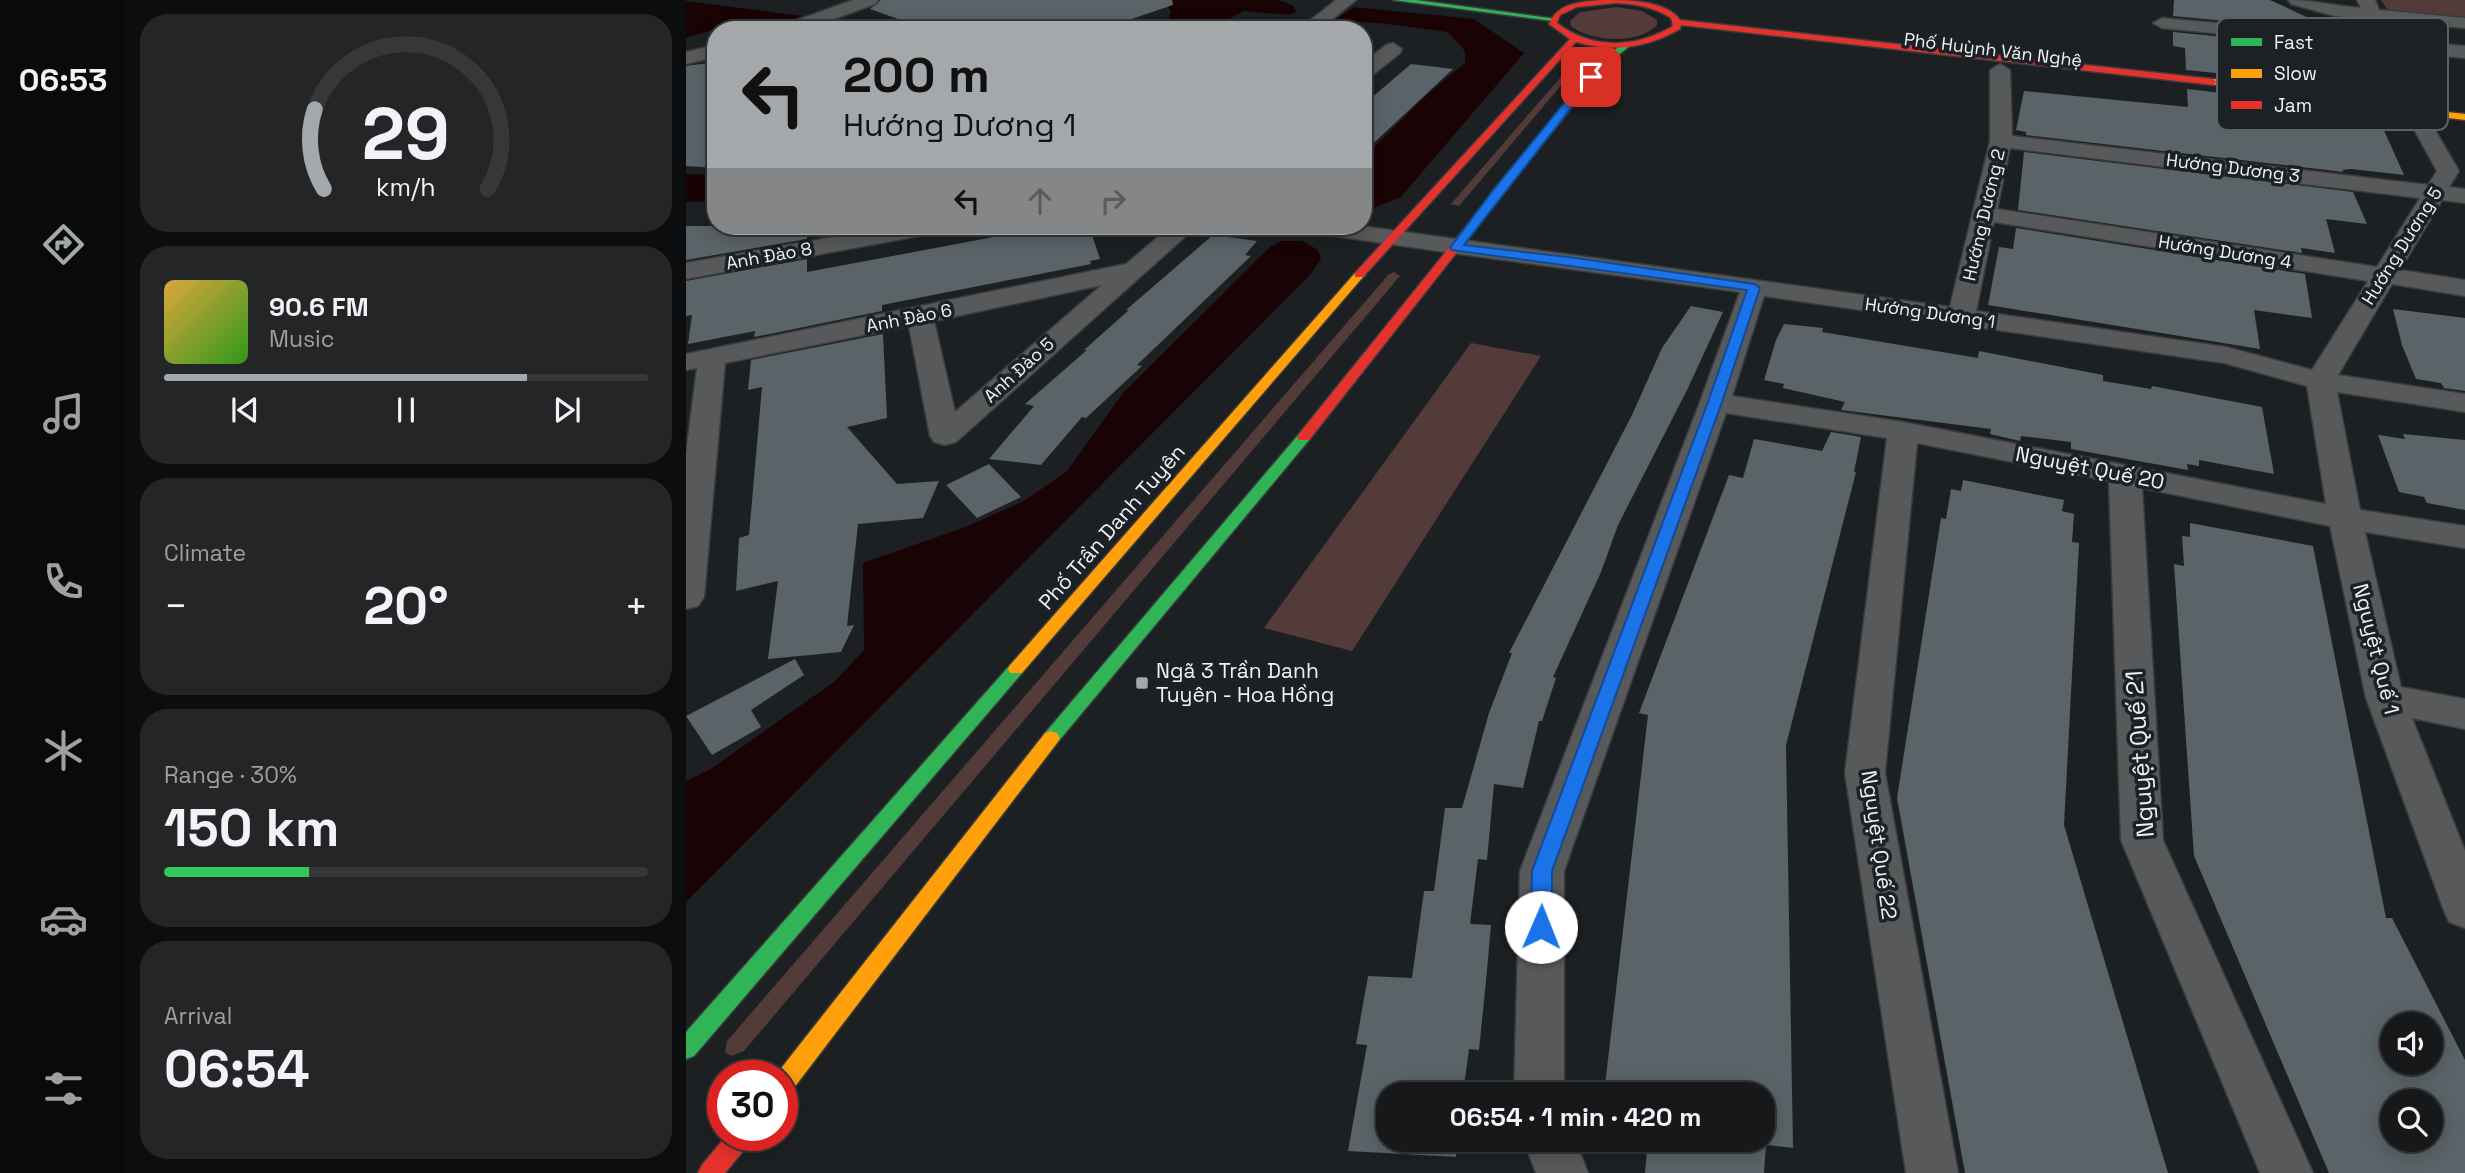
<!DOCTYPE html>
<meta charset="utf-8">
<style>
:root{--surface:#16181a;--page:#232527;--text:#f1f3f6;--muted:#9ea0a2;--line:#353739;--accent:#a5a8ab}
body{margin:0;font-family:"Space Grotesk",sans-serif;background:var(--page);color:var(--text);height:100vh;display:flex;flex-direction:column;font-size:26px;white-space:nowrap}
*{box-sizing:border-box;margin:0}
p{font-size:23px;color:var(--muted)}
.icon{flex:none;width:38px;height:38px;fill:none;stroke:currentColor;stroke-width:2;stroke-linecap:round;stroke-linejoin:round}
.map{position:relative;flex:1;overflow:hidden}
.panel{display:flex;flex-direction:column;gap:14px;padding:14px;background:#0c0d0e;width:560px}
.panel>*{flex:none}
.hud{position:absolute;left:21px;top:21px;width:665px;height:214px;border-radius:28px;box-shadow:0 4px 18px #0003,0 0 0 2px var(--line);background:#a5a8ab;color:#111;overflow:hidden}
.controls{position:absolute;left:1694px;top:1012px;display:grid;gap:14px}
.controls a{display:grid;place-items:center;width:63px;height:63px;border-radius:50%;background:var(--surface);box-shadow:0 4px 18px #0003,0 0 0 2px var(--line);font-size:35px}
.speed{position:absolute;left:21px;top:1060px;display:flex;gap:14px;font-size:35px;font-weight:700;text-align:center}
.speed>*{display:grid;place-content:center;width:91px;height:91px;border-radius:50%;background:var(--surface);box-shadow:0 4px 18px #0003,0 0 0 2px var(--line);line-height:1}
.speed .limit{border:10px solid #d22;background:#fff;color:#111}
.pin{position:absolute;display:grid;place-items:center;width:60px;height:60px;color:#fff;margin:-30px;border-radius:14px;box-shadow:0 4px 10px #0006}
.me{position:absolute;width:77px;margin:-38px;rotate:1deg;stroke-linejoin:round;filter:drop-shadow(0 0 5px #0008)}
.turn{display:flex;align-items:center;gap:24px;height:147px;padding:0 21px;font-size:32px}
.turn .icon{width:91px;height:91px;stroke-width:2.5}
.turn b{display:block;font-size:49px;line-height:60px}
.lanes{display:flex;align-items:center;height:66px;padding:0 21px;background:#0003;justify-content:center;gap:35px;direction:ltr}
.lanes .off{opacity:.35}
.big{font-size:52px;font-weight:700;line-height:1.1}
.panel .widget{flex:1;display:flex;flex-direction:column;justify-content:center;gap:10px;min-width:0;padding:0 24px;border-radius:28px;background:var(--page)}
.panel .dial{align-items:center;gap:0}
.dial svg{height:182px;overflow:visible;fill:none;stroke:var(--line);stroke-width:7;stroke-linecap:round;text-anchor:middle}
.dial text{fill:var(--text);stroke:none}
.song{display:flex;align-items:center;gap:21px}
.cover{width:84px;height:84px;border-radius:10px;background:linear-gradient(135deg,hsl(40 70% 55%),hsl(110 70% 35%))}
.played{height:7px;border-radius:4px;background:linear-gradient(90deg,var(--accent) 75%,var(--line) 75%)}
.keys{display:flex;justify-content:space-around;direction:ltr}
.heat{display:flex;justify-content:space-between;align-items:center;font-size:38px;direction:ltr}
.charge{height:10px;border-radius:5px;background:linear-gradient(90deg,#34c759 30%,var(--line) 0)}
.trip{position:absolute;left:690px;top:1082px;width:399px;height:70px;border-radius:28px;background:var(--surface);box-shadow:0 4px 18px #0003,0 0 0 2px var(--line);font-weight:700;line-height:70px;text-align:center}
main{display:flex;flex:1;min-height:0}
.tab-bar{display:flex;flex-direction:column;width:126px;justify-content:space-around;align-items:center;background:#090a0a;color:var(--muted)}
.tab-bar .icon{width:49px;height:49px}
.tab-bar .active{color:var(--accent)}
.tab-bar b{font-size:32px;color:var(--text)}
.map>svg:first-child{display:block}
</style>
<main>
<nav class="tab-bar">
<b>06:53</b>
<svg class="icon active" aria-label="directions" viewBox="0 0 24 24"><path d="M12 3l9 9-9 9-9-9zM9 14v-3h6M13 9l2 2-2 2"/></svg>
<svg class="icon" aria-label="music" viewBox="0 0 24 24"><path d="M9 18V5l10-2v13"/><circle cx="6" cy="18" r="3"/><circle cx="16" cy="16" r="3"/></svg>
<svg class="icon" aria-label="phone" viewBox="0 0 24 24"><path d="M5 4h4l2 5-3 2q2 4 5 5l2-3 5 2v4C11 20 4 13 5 4z"/></svg>
<svg class="icon" aria-label="climate" viewBox="0 0 24 24"><path d="M12 3v18M4 7l16 10M4 17L20 7"/></svg>
<svg class="icon" aria-label="car" viewBox="0 0 24 24"><path d="M5 17H2v-5l4-1 3-4h7l3 4 3 1v5h-3M9 17h6M6 11h13"/><circle cx="7" cy="17" r="2"/><circle cx="17" cy="17" r="2"/></svg>
<svg class="icon" aria-label="filters" viewBox="0 0 24 24"><path d="M4 7h16M4 17h16"/><circle cx="9" cy="7" r="2"/><circle cx="15" cy="17" r="2"/></svg>
</nav>
<section class="panel">
<div class="widget dial"><svg viewBox="0 0 100 80">
<path d="M14 69A42 42 0 1 1 86 69"/>
<path d="M14 69A42 42 0 0 1 10 34" stroke="#a5a8ab"/>
<text x="50" y="56" font-size="32" font-weight="700">29</text>
<text x="50" y="72" font-size="11">km/h</text>
</svg></div>
<div class="widget">
<div class="song"><i class="cover"></i><div><b>90.6 FM</b><p>Music</p></div></div>
<div class="played"></div>
<div class="keys"><svg class="icon" aria-label="previous" viewBox="0 0 24 24"><path d="M18 5L8 12l10 7zM5 5v14"/></svg><svg class="icon" aria-label="pause" viewBox="0 0 24 24"><path d="M8 5v14M16 5v14"/></svg><svg class="icon" aria-label="next" viewBox="0 0 24 24"><path d="M6 5l10 7-10 7zM19 5v14"/></svg></div>
</div>
<div class="widget"><p>Climate</p>
<div class="heat"><a>−</a><b class="big">20°</b><a>+</a></div>
</div>
<div class="widget"><p>Range · 30%</p><b class="big">150 km</b><div class="charge"></div></div>
<div class="widget"><p>Arrival</p><b class="big">06:54</b></div>
</section>
<div class="map">
<svg width="1779" height="1173" viewBox="0 0 1779 1173">
<rect width="100%" height="100%" fill="#1d2022"/>
<!-- green -->
<g fill="#533b39">
<path d="M1695,0H1779V21L1709,13L1701,9Z"/>
<path d="M931,7L956,11L971,20V25C952,45 905,42 885,26L884,21L894,12Z"/>
<path d="M893,56L899,57L773,206L765,204Z"/>
<path d="M708,272L714,276L58,1051L45,1056L39,1052L41,1041L703,274Z"/>
<path d="M785,343L855,356L666,651L578,628Z"/>
</g>
<!-- water -->
<g fill="#1a0304">
<path d="M467,0H593L608,6L610,12L604,15L558,11L522,30H471L481,22L485,12L481,5Z"/>
<path d="M0,1L116,16L79,29L40,26L0,38Z"/>
<path d="M668,7L788,19L838,53L715,197L685,209H677V158L743,93L779,63V51L762,32L693,23L647,21Z"/>
<path d="M155,20L160,21L222,30H127Z"/>
<path d="M0,174L30,175V201L0,202Z"/>
<path d="M595,241H616L632,250L635,259L623,276L0,902V781L25,769L149,681L178,650L177,563L282,526L338,501L380,472L438,392L584,247Z"/>
</g>
<!-- building -->
<g fill="#5a6368" fill-rule="evenodd">
<path d="M195,0H486L487,5L413,30H264L248,27L240,29L184,9Z"/>
<path d="M1488,0H1584L1653,32L1487,16Z"/>
<path d="M1487,32L1661,49L1665,56H1668L1682,96L1623,89L1570,77L1500,70L1499,48L1487,46Z"/>
<path d="M30,62V168L0,166V66Z"/>
<path d="M725,64L767,69L677,153V105Z"/>
<path d="M1501,89L1570,97L1623,109L1692,117L1718,175L1665,169L1656,170L1658,172L1340,135V132L1330,130L1338,91L1502,107Z"/>
<path d="M1338,152L1667,192L1681,224L1640,219L1649,253L1615,248L1616,253L1332,210Z"/>
<path d="M0,226H121V239L0,260Z"/>
<path d="M367,226H403L414,259L404,261L405,264L196,305V311L68,337L69,331L2,344L6,315L0,316V281L121,259V272Z"/>
<path d="M1330,228L1619,274L1626,318L1568,310L1574,349L1302,305L1313,247L1327,249Z"/>
<path d="M527,235L571,241L559,255L565,256L451,365L456,366L400,418L396,417L355,465L303,459L348,406L339,404L401,350H398L443,310H440Z"/>
<path d="M1005,306L1037,312L1002,388L932,525L915,572L867,677L870,678L856,721H853L837,788L808,784L801,860L792,859L784,924L805,925L800,981L793,1050L783,1049L777,1094H702V1139H772L770,1157L662,1151L681,1045L670,1044L682,976L726,978L738,891H748L759,808H776L803,713L826,653H823L946,415L976,348Z"/>
<path d="M1707,309L1779,318V391L1758,388L1755,383L1730,379L1716,345Z"/>
<path d="M1098,324L1137,328L1136,332L1292,358L1293,351L1417,375V381L1465,389L1466,386L1576,407L1588,474L1513,460V466L1501,464L1502,470L1385,449V442L1335,436L1334,441L1304,434L1305,429L1155,410L1159,402L1097,388L1098,384L1078,380L1090,340Z"/>
<path d="M197,334L201,418L161,427L211,484L253,481L237,518L172,524L161,626L168,625L155,652L82,659L92,581L50,591L53,538L63,535L76,387L62,390L65,360Z"/>
<path d="M1145,432L1175,437L1168,472H1170L1100,745L1107,1148L1080,1145L1078,1173H959L962,1139H1076V1094H918L962,715L953,713L1043,475L1057,478L1068,439L1136,451Z"/>
<path d="M1717,434L1779,440V510L1741,503L1738,497L1713,492L1692,435L1719,439Z"/>
<path d="M303,464L335,497L291,518L260,485Z"/>
<path d="M1277,480L1378,500L1376,511L1388,514L1386,542L1393,543L1378,825L1482,1173H1279L1211,798L1255,518L1260,519L1265,489L1275,491Z"/>
<path d="M1504,523L1627,546L1700,918H1706L1779,1060V1173H1643L1508,856L1488,564L1498,566L1496,536L1504,537ZM1706,1024H1745V1062H1706ZM1706,1101H1745V1139H1706Z"/>
<path d="M109,659L118,675L65,710L75,727L26,755L0,716Z"/>
</g>
<g fill="none" stroke-linecap="round" stroke-linejoin="round">
<defs>
<g id="street">
<path d="M167,0H192L189,4L118,30H92L95,26Z"/>
<path d="M650,0H670L633,30H612Z"/>
<path d="M1602,0C1627,0 1650,6 1675,8L1671,0H1689L1693,10L1779,18V28L1698,21L1706,40L1779,46V58L1711,51L1738,111L1773,171L1763,187L1779,189V203L1756,200L1714,270L1779,280V296L1706,284L1652,375L1779,394V412L1651,392L1674,510L1779,526V548L1679,532L1715,687L1779,699V729L1726,718L1779,851V928L1763,922L1757,908L1680,698L1644,526L1456,488L1477,840L1627,1173H1574L1435,840L1423,481L1231,443L1199,773L1272,1173H1220L1159,773L1201,438L1040,413L878,871V1094H828L834,871L1014,402L1054,292C912,272 771,255 630,233L622,231L618,226H675L1264,307L1304,141V70L1314,64L1324,70L1326,136L1742,185L1751,171L1718,111L1692,49L1476,28L1467,23L1476,18L1687,38L1679,19L1649,16L1605,4ZM1324,148L1734,198L1691,267L1311,209ZM1308,222L1682,281L1626,370L1540,347L1290,311ZM1078,296L1538,363L1621,386L1640,504L1217,422L1046,396Z"/>
<path d="M707,43L716,49L714,53L684,77L677,79V63L700,45Z"/>
<path d="M30,45V57L0,64V52Z"/>
<path d="M210,226H261L257,231L249,233L0,279V263Z"/>
<path d="M485,226H511L270,442L259,445L248,442L244,436L223,326L39,363L18,597L12,606L0,609V454L11,368L0,370V354L440,264ZM416,285L269,412L248,321Z"/>
<path d="M837,1139H889L902,1173H850Z"/>
</g>
<g id="fast">
<path d="M707,0H730L871,19L867,21Z"/>
<path d="M939,42L946,44L920,65L843,160H837V156L914,61Z"/>
<path d="M618,433L623,434L625,437L623,440L371,743L365,745L359,743L356,738L359,733L613,434Z"/>
<path d="M330,663L336,665L338,669L336,673L8,1056L0,1059V1032L324,665Z"/>
</g>
<g id="slow">
<path d="M1527,79L1570,84L1623,96L1779,114V120L1623,102L1570,90L1524,84L1523,82Z"/>
<path d="M673,272L679,275L677,277L336,673H324L322,669L324,665L669,273Z"/>
<path d="M365,731L371,733L374,738L371,743L104,1093L96,1096V1076H89L359,733Z"/>
</g>
<g id="jam">
<path d="M917,0C939,0 981,0 994,20L1527,79L1531,82L1527,85L995,25L994,29C961,48 927,53 890,42L677,277H669V273L884,39L863,24C872,2 895,2 917,0ZM930,3C950,4 968,7 985,18L987,26C950,48 906,50 871,23L874,15L891,7Z"/>
<path d="M837,156L845,158L623,440H613L611,437L613,434Z"/>
<path d="M40,1136H67L63,1144L39,1173H12L16,1165Z"/>
</g>
</defs>
<!-- street casing -->
<use href="#street" stroke="#393c3d" stroke-width="3"/>
<!-- fast casing -->
<use href="#fast" stroke="#393c3d" stroke-width="3"/>
<!-- slow casing -->
<use href="#slow" stroke="#393c3d" stroke-width="3"/>
<!-- jam casing -->
<use href="#jam" stroke="#393c3d" stroke-width="3"/>
<!-- street -->
<use href="#street" fill="#57595b" fill-rule="evenodd"/>
<!-- fast -->
<use href="#fast" fill="#30b455" fill-rule="evenodd"/>
<!-- slow -->
<use href="#slow" fill="#ff9f0a" fill-rule="evenodd"/>
<!-- jam -->
<use href="#jam" fill="#e5322d" fill-rule="evenodd"/>
</g>
<!-- route -->
<path fill="#1a73e8" stroke="#114b97" stroke-width="2" d="M901,75L909,77L778,245L890,258L1068,284L1074,288L1036,402L866,871V927L863,933L855,936L848,933L845,927L846,871L1022,402L1061,290L766,250L764,248L808,189Z"/>
<!-- markers -->
<rect fill="#a5a8ab" stroke="#1b2124" stroke-width="2.5" x="449" y="676" width="14" height="14" rx="3.5"/>
<g text-anchor="middle" stroke-width="7" stroke-linejoin="round" paint-order="stroke">
<!-- far-street labels -->
<g font-size="18" fill="#eef2f5" stroke="#1b2124">
<text transform="translate(1307 50) rotate(7)" y="6">Phố Huỳnh Văn Nghệ</text>
<text transform="translate(1547 168) rotate(7)" y="6">Hướng Dương 3</text>
<text transform="translate(1298 215) rotate(-77)" y="6">Hướng Dương 2</text>
<text transform="translate(1716 246) rotate(-58)" y="6">Hướng Dương 5</text>
<text transform="translate(1539 252) rotate(9)" y="6">Hướng Dương 4</text>
<text transform="translate(83 256) rotate(-10)" y="6">Anh Đào 8</text>
<text transform="translate(1244 313) rotate(8)" y="6">Hướng Dương 1</text>
<text transform="translate(223 318) rotate(-11)" y="6">Anh Đào 6</text>
<text transform="translate(333 370) rotate(-42)" y="6">Anh Đào 5</text>
</g>
<!-- street labels -->
<g font-size="21" fill="#eef2f5" stroke="#1b2124">
<text transform="translate(1404 468) rotate(11)" y="7">Nguyệt Quế 20</text>
<text transform="translate(426 527) rotate(-49)" y="7">Phố Trần Danh Tuyên</text>
<text transform="translate(1690 649) rotate(76)" y="7">Nguyệt Quế 1</text>
<text transform="translate(1193 845) rotate(82)" y="7">Nguyệt Quế 22</text>
</g>
<!-- poi labels -->
<g font-size="21" fill="#eef2f5" stroke="#1b2124" text-anchor="start">
<text x="470" y="678">Ngã 3 Trần Danh<tspan x="470" dy="24">Tuyên - Hoa Hồng</tspan></text>
</g>
<!-- near-street labels -->
<g font-size="24" fill="#eef2f5" stroke="#1b2124">
<text transform="translate(1454 754) rotate(-94)" y="8">Nguyệt Quế 21</text>
</g>
</g>
<!-- legend -->
<rect x="1531" y="18" width="231" height="112" rx="10" fill="#1b2124" stroke="#5a6063" stroke-width="2"/>
<rect x="1545" y="38" width="31" height="8" fill="#30b455"/>
<rect x="1545" y="69" width="31" height="9" fill="#ff9f0a"/>
<rect x="1545" y="101" width="31" height="8" fill="#e5322d"/>
<g font-size="19" fill="#eef2f5">
<text x="1588" y="49">Fast</text>
<text x="1588" y="80">Slow</text>
<text x="1588" y="112">Jam</text>
</g>
</svg>
<div class="controls">
<a><svg class="icon" aria-label="sound" viewBox="0 0 24 24"><path d="M4 9h4l5-4v14l-5-4H4zM17 9q2 3 0 6"/></svg></a>
<a><svg class="icon" aria-label="search" viewBox="0 0 24 24"><circle cx="10" cy="10" r="6"/><path d="M15 15l6 6"/></svg></a>
</div>
<div class="speed"><div class="limit">30</div></div>
<div class="pin" style="left:905px;top:77px;background:#d93025"><svg class="icon" aria-label="arrive" viewBox="0 0 24 24"><path d="M6 21V4h12l-3 4 3 4H6"/></svg></div>
<svg class="me" style="left:855px;top:927px" viewBox="-20 -20 40 40"><circle r="19" fill="#fff"/><path d="M0-13L10 11 0 6-10 11z" fill="#1a73e8"/></svg>
<div class="trip">06:54 · 1 min · 420 m</div>
<div class="hud">
<div class="turn"><svg class="icon" aria-label="left" viewBox="0 0 24 24"><path d="M17 20v-9H6M10 6l-5 5 5 5"/></svg><div><b>200 m</b>Hướng Dương 1</div></div>
<div class="lanes"><svg class="icon" aria-label="left" viewBox="0 0 24 24"><path d="M17 20v-9H6M10 6l-5 5 5 5"/></svg><svg class="icon off" aria-label="ahead" viewBox="0 0 24 24"><path d="M12 20V5M6 11l6-6 6 6"/></svg><svg class="icon off" aria-label="right" viewBox="0 0 24 24"><path d="M7 20v-9h11M14 6l5 5-5 5"/></svg></div>
</div>
</div>
</main>
